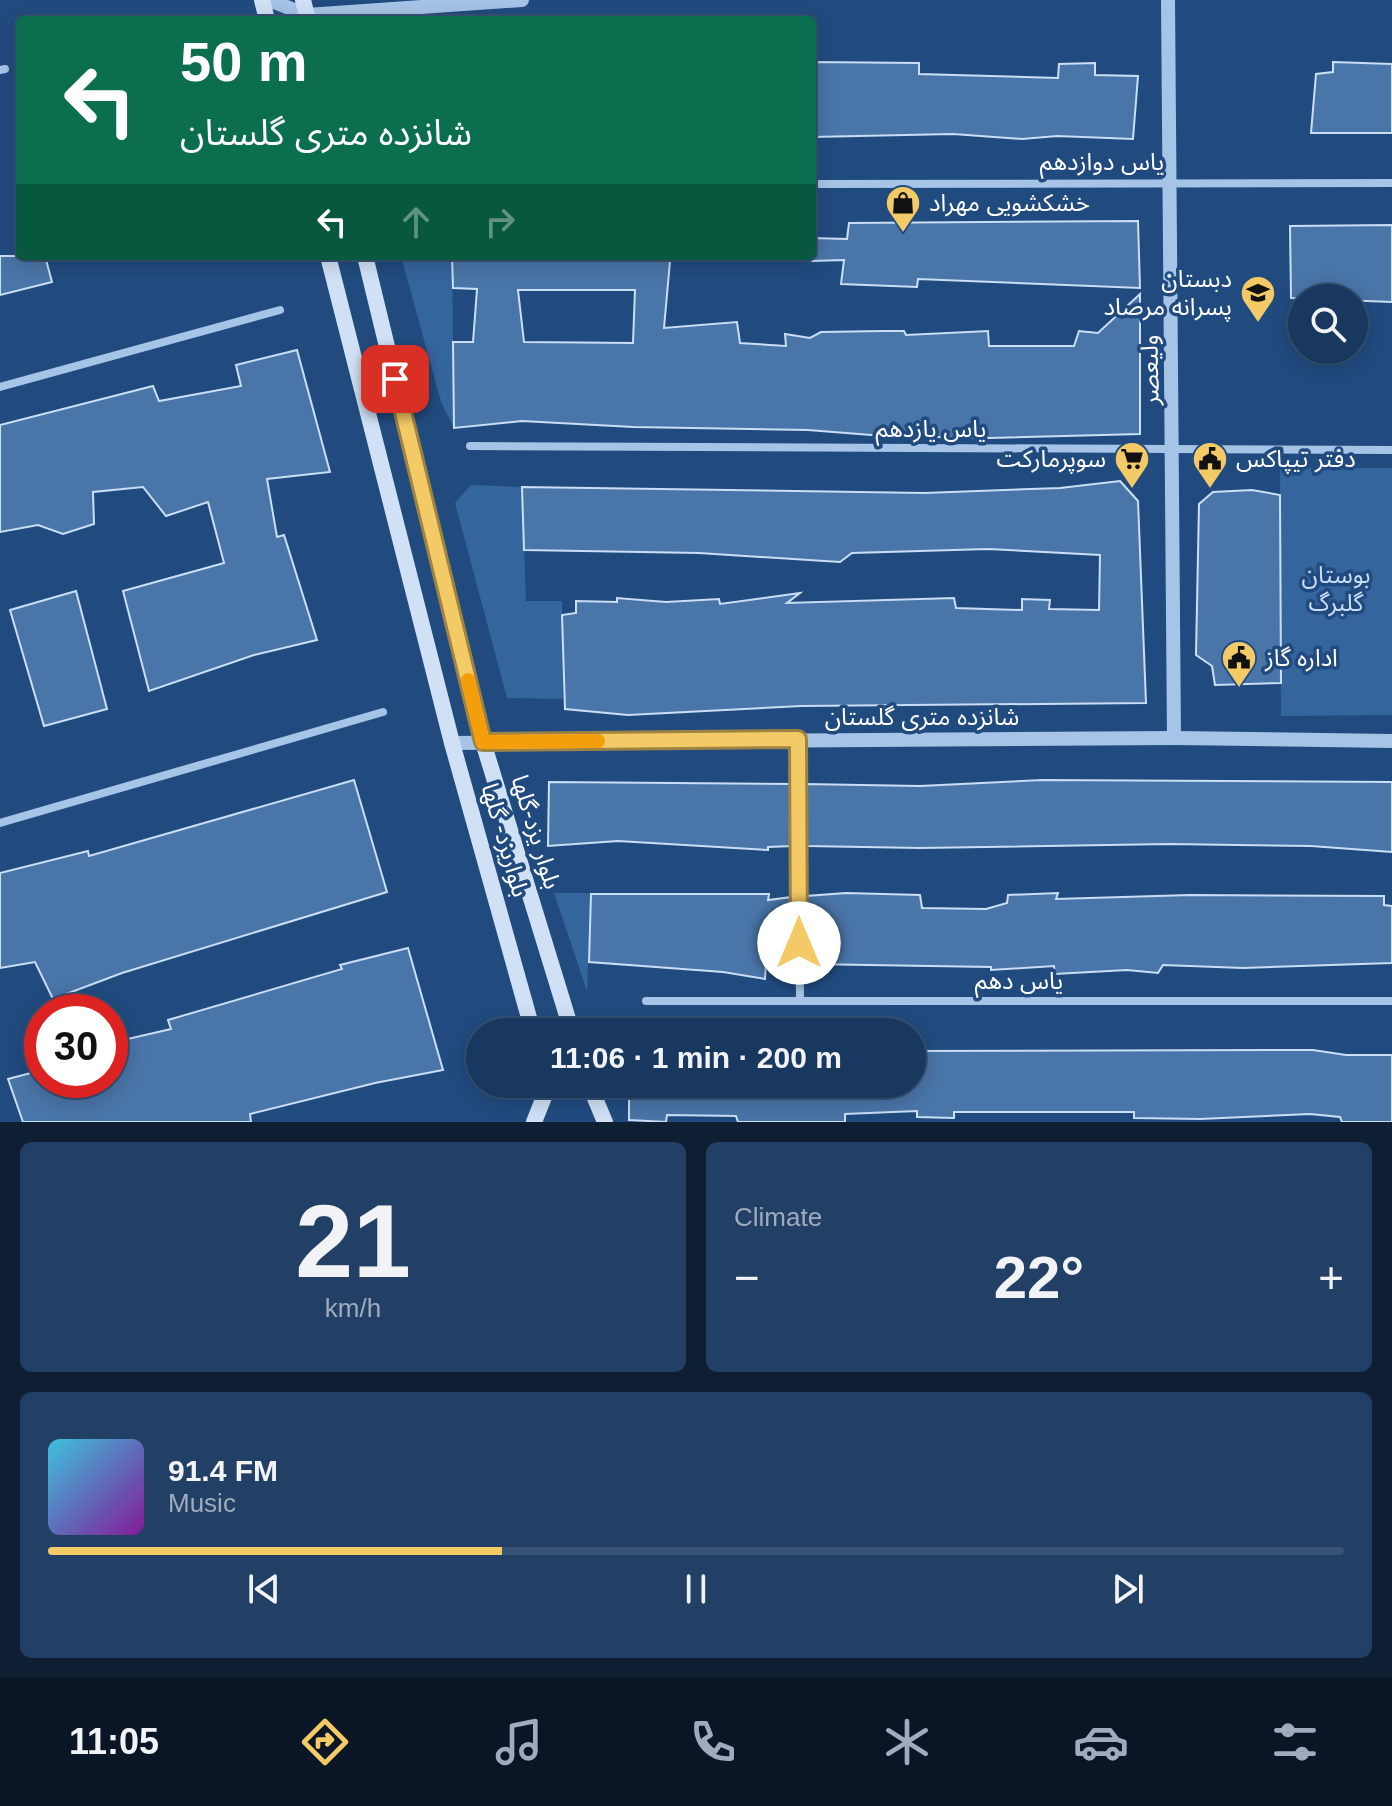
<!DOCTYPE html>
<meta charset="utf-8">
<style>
:root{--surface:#19385f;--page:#223f65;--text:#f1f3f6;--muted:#9facbd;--line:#375274;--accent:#f4ca67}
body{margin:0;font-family:Arial,"Noto Sans Arabic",sans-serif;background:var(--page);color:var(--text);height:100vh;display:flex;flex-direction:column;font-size:30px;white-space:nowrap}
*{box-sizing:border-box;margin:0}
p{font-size:26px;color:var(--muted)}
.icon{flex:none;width:44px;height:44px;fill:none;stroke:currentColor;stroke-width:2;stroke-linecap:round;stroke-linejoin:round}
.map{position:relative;height:1122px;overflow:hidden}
.panel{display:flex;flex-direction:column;gap:20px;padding:20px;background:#0e1f34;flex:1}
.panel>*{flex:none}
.top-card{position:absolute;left:16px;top:16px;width:800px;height:244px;border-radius:8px;box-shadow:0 4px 20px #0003,0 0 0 2px var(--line);background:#0b6e4f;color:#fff;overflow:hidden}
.controls{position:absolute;left:1288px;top:284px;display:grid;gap:16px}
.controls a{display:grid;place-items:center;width:80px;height:80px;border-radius:50%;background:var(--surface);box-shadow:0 4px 20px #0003,0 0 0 2px var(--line);font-size:40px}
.speed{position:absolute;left:24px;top:994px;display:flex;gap:16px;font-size:40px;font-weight:700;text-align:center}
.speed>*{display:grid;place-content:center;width:104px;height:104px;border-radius:50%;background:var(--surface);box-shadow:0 4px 20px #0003,0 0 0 2px var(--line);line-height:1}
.speed .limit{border:12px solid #d22;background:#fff;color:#111}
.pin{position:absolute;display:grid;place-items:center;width:68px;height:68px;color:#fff;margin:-34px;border-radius:16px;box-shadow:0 4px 12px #0006}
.me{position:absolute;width:88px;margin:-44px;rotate:0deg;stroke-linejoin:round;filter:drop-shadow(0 0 6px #0008)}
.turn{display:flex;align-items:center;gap:28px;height:168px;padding:0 32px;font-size:36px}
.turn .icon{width:104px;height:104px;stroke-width:2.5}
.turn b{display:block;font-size:56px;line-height:68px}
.lanes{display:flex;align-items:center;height:76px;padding:0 32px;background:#0003;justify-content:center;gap:40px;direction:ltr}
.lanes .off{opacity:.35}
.big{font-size:60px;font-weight:800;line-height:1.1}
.panel .tile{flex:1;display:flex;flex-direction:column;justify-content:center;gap:12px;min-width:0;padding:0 28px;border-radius:12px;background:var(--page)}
.panel .dial{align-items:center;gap:0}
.dial b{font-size:104px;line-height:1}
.song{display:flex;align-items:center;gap:24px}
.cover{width:96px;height:96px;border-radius:12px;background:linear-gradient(135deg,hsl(190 70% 55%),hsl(290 70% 35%))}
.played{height:8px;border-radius:4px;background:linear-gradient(90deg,var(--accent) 35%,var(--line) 35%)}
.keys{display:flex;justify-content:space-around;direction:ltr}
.heat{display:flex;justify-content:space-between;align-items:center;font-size:44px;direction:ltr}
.panel .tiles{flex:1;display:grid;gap:20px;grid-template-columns:1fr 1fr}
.tile:last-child{grid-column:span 2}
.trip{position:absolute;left:466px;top:1018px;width:460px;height:80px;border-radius:40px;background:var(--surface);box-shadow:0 4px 20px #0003,0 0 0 2px var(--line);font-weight:800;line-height:80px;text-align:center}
.tab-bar{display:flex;height:128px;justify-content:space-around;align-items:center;background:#0a1626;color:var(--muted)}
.tab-bar .icon{width:56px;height:56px}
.tab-bar .on{color:var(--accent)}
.tab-bar b{font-size:36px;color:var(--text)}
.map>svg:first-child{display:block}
</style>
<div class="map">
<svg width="1392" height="1122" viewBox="0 0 1392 1122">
<rect width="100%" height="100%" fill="#214b7f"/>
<!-- green -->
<g fill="#35659d">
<path d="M401,256H452L454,428L441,402Z"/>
<path d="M1392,468V715L1281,716L1280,468Z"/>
<path d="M471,485L522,487L526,601H562L563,699L507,698L455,503Z"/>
<path d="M554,893H591L587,991Z"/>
</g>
<!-- building -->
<g fill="#4a75a8" stroke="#cadef6" stroke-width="2" fill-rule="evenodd">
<path d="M812,62L919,63V74L1058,78L1059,64L1095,63V75L1138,76L1133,139L1057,136L1022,139L953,134L812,137Z"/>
<path d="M1333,62L1392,64V133H1311L1316,74L1333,72Z"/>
<path d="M1138,221L1140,288L918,279L917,287L841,284L844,260L812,261V238L847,239L849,223Z"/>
<path d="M1392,225V302L1291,298L1290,226Z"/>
<path d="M0,256H45L52,282L0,295Z"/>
<path d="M452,256H655L654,259L670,261L664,328L737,322L740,343L786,346L785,334L810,338L821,332L883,331H904L906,335L988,331L989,346H1074L1079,331L1098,333L1140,294V434L989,438L884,436L808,430L633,427L522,421L454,428L453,342H473L477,289L453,288ZM518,290H635L633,343L524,342Z"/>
<path d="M297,350L330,472L267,479L277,537L284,535L317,640L254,655L149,691L123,591L224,563L208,502L166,516L143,487L93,492L94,524L63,534L38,525L0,532V425L153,386L159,401L241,386L236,365Z"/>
<path d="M1120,481L1138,501L1146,703L801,706L628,715L565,709L562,615L576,613V601L617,602V598L666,602L719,599L720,604L800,593L787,603L954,598L956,608L1022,610V599L1050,600L1049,609L1099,610L1100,555L988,549L852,553L840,562L699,553L524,550L522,487L924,493L1060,488Z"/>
<path d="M1252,490L1280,495L1281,683L1215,685L1212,666L1196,655L1199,504L1213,492Z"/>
<path d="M76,591L107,709L44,726L10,610Z"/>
<path d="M354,780L387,892L122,973L53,999L35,962L0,968V873L88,851L89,856Z"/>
<path d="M1042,780L1392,782V852L1311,846L1169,844L920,848L806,846L805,784L920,786Z"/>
<path d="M549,782L791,784L792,846L768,847V850L618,841L548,846Z"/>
<path d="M846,893L920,895L922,908L986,909L1007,903L1008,895L1058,893L1056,899L1190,895L1384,896V905L1392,906V963L1243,968L1163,965L1158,973L1127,970L1055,974L1054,966L991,970V967L807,964L806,896Z"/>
<path d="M591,894H769L768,900L792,897L793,964H766L765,979L723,972L589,962Z"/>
<path d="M408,948L443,1070L375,1083L250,1114L251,1122H23L8,1079L42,1070V1080H110V1043L171,1029L168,1020L342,969L340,965Z"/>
<path d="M1313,1050L1346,1055H1392V1122H1342L1340,1117L1310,1114L1200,1119L1134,1118V1112H954V1118L917,1117V1111L845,1114V1122H738L736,1116L667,1115L666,1122L629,1120V1084H912V1051Z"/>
</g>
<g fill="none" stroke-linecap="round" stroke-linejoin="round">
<!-- minor -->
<g stroke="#a6c4e7" stroke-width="8">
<path d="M0,70L5,69"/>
<path d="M812,184L1392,183"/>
<path d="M0,387L280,310"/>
<path d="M470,446L1392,450"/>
<path d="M798,740L800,1001"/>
<path d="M0,823L383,712"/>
<path d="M646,1001H1392"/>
</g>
<!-- tertiary -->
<g stroke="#a6c4e7" stroke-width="14">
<path d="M269,0L307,15L522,0"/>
<path d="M1168,0L1174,738"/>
<path d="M452,743L1174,738L1392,741"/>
</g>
<!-- secondary -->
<g stroke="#d0e1f6" stroke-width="16">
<path d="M262,0L267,20"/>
<path d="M303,0L308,20"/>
<path d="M328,256L452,743L533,1032"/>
<path d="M365,256L483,742L572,1032"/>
<path d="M589,1084L605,1122"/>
<path d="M534,1122L546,1092L545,1084"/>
</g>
</g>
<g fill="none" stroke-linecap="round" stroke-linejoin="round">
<defs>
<path id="route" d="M395,379L483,742L798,739L799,943"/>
</defs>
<!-- route casing -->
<use href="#route" stroke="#9f8343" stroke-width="20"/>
<!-- route -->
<use href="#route" stroke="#f4ca67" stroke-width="14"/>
<!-- slow -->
<path stroke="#f59e0b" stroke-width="14" d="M468,680L483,742L598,741"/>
</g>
<!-- icons -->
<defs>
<symbol id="shop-pin" viewBox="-11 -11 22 30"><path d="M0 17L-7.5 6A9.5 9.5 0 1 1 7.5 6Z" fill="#f4ca67" stroke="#214b7f"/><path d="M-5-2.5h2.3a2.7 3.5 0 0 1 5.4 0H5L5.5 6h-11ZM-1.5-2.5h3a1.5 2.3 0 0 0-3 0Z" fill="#111"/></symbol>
<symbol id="school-pin" viewBox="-11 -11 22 30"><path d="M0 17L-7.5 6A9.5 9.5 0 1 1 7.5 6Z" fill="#f4ca67" stroke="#214b7f"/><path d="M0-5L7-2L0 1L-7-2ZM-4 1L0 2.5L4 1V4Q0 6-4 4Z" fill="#111"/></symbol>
<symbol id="supermarket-pin" viewBox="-11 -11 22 30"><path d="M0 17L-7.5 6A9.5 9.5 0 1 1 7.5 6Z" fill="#f4ca67" stroke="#214b7f"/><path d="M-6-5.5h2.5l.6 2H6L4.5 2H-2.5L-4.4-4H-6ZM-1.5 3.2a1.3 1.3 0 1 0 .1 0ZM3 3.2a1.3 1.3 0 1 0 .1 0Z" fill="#111"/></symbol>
<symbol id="civic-pin" viewBox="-11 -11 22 30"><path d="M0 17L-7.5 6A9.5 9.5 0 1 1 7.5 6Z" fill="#f4ca67" stroke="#214b7f"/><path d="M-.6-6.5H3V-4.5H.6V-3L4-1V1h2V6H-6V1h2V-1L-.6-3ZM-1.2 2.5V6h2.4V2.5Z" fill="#111"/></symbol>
</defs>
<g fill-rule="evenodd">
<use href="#shop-pin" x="883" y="183" width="40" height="54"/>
<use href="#school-pin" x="1238" y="273" width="40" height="54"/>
<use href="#supermarket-pin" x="1112" y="439" width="40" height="54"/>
<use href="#civic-pin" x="1190" y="439" width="40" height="54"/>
<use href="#civic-pin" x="1219" y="638" width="40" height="54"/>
</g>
<g text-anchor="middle" stroke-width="7" stroke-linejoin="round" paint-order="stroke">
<!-- street labels -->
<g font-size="24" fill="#fff" stroke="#214b7f">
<text x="1102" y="170">یاس دوازدهم</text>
<text transform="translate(1150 370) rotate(-91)" y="8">ولیعصر</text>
<text x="931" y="437">یاس یازدهم</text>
<text x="922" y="725">شانزده متری گلستان</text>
<text transform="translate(536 832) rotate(73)" y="8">بلوار یزد-گلها</text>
<text transform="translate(505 840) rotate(74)" y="8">بلواریزد- گلها</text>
<text x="1019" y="989">یاس دهم</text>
</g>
<!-- poi labels -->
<g font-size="24" fill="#fff" stroke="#214b7f" text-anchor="start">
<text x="929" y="211">خشکشویی مهراد</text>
<text x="1232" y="287" text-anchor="end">دبستان<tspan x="1232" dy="28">پسرانه مرصاد</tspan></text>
<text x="1106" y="467" text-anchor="end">سوپرمارکت</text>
<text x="1236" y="467">دفتر تیپاکس</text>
<text x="1265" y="666">اداره گاز</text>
</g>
<!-- park labels -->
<g font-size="24" fill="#cadef6" stroke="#214b7f">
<text x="1336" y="583">بوستان<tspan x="1336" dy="28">گلبرگ</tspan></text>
</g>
</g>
</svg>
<div class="controls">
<a><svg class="icon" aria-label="search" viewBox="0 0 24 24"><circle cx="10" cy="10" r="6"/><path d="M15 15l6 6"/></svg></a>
</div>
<div class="speed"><div class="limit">30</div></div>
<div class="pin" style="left:395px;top:379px;background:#d93025"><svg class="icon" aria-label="arrive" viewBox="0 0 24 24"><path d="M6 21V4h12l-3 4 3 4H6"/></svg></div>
<svg class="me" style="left:799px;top:943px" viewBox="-20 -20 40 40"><circle r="19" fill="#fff"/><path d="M0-13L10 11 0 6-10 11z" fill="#f4ca67"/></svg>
<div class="trip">11:06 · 1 min · 200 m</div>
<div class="top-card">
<div class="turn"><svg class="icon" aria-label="left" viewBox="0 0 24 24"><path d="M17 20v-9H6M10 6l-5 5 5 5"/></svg><div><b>50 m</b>شانزده متری گلستان</div></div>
<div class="lanes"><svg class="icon" aria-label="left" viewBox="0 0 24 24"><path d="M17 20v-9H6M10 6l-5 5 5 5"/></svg><svg class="icon off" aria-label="ahead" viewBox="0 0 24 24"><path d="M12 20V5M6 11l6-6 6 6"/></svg><svg class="icon off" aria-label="right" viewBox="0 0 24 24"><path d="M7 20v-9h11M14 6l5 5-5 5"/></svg></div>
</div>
</div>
<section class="panel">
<div class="tiles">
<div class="tile dial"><b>21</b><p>km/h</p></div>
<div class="tile"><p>Climate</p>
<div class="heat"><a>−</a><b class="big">22°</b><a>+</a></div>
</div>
<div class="tile">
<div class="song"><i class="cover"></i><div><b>91.4 FM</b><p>Music</p></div></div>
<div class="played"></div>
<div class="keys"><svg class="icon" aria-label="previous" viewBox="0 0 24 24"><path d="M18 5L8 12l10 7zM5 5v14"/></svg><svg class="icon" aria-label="pause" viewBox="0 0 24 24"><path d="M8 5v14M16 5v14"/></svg><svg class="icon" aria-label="next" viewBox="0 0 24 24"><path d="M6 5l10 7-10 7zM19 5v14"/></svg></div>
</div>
</div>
</section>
<nav class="tab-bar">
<b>11:05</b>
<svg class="icon on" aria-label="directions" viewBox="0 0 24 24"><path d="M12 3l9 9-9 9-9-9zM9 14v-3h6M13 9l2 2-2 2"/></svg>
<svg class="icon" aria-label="music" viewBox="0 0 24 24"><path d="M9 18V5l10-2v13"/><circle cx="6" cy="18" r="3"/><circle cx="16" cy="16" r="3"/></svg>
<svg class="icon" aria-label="phone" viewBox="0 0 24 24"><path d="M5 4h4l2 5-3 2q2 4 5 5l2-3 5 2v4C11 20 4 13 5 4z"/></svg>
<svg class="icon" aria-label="climate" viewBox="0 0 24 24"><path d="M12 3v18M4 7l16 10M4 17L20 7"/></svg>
<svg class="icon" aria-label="car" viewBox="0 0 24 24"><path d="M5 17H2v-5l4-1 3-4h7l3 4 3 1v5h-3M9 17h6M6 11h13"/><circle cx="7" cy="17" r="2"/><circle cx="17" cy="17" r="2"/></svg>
<svg class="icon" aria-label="filters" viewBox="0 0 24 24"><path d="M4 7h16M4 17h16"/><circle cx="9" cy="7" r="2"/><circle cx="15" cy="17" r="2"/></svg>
</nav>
